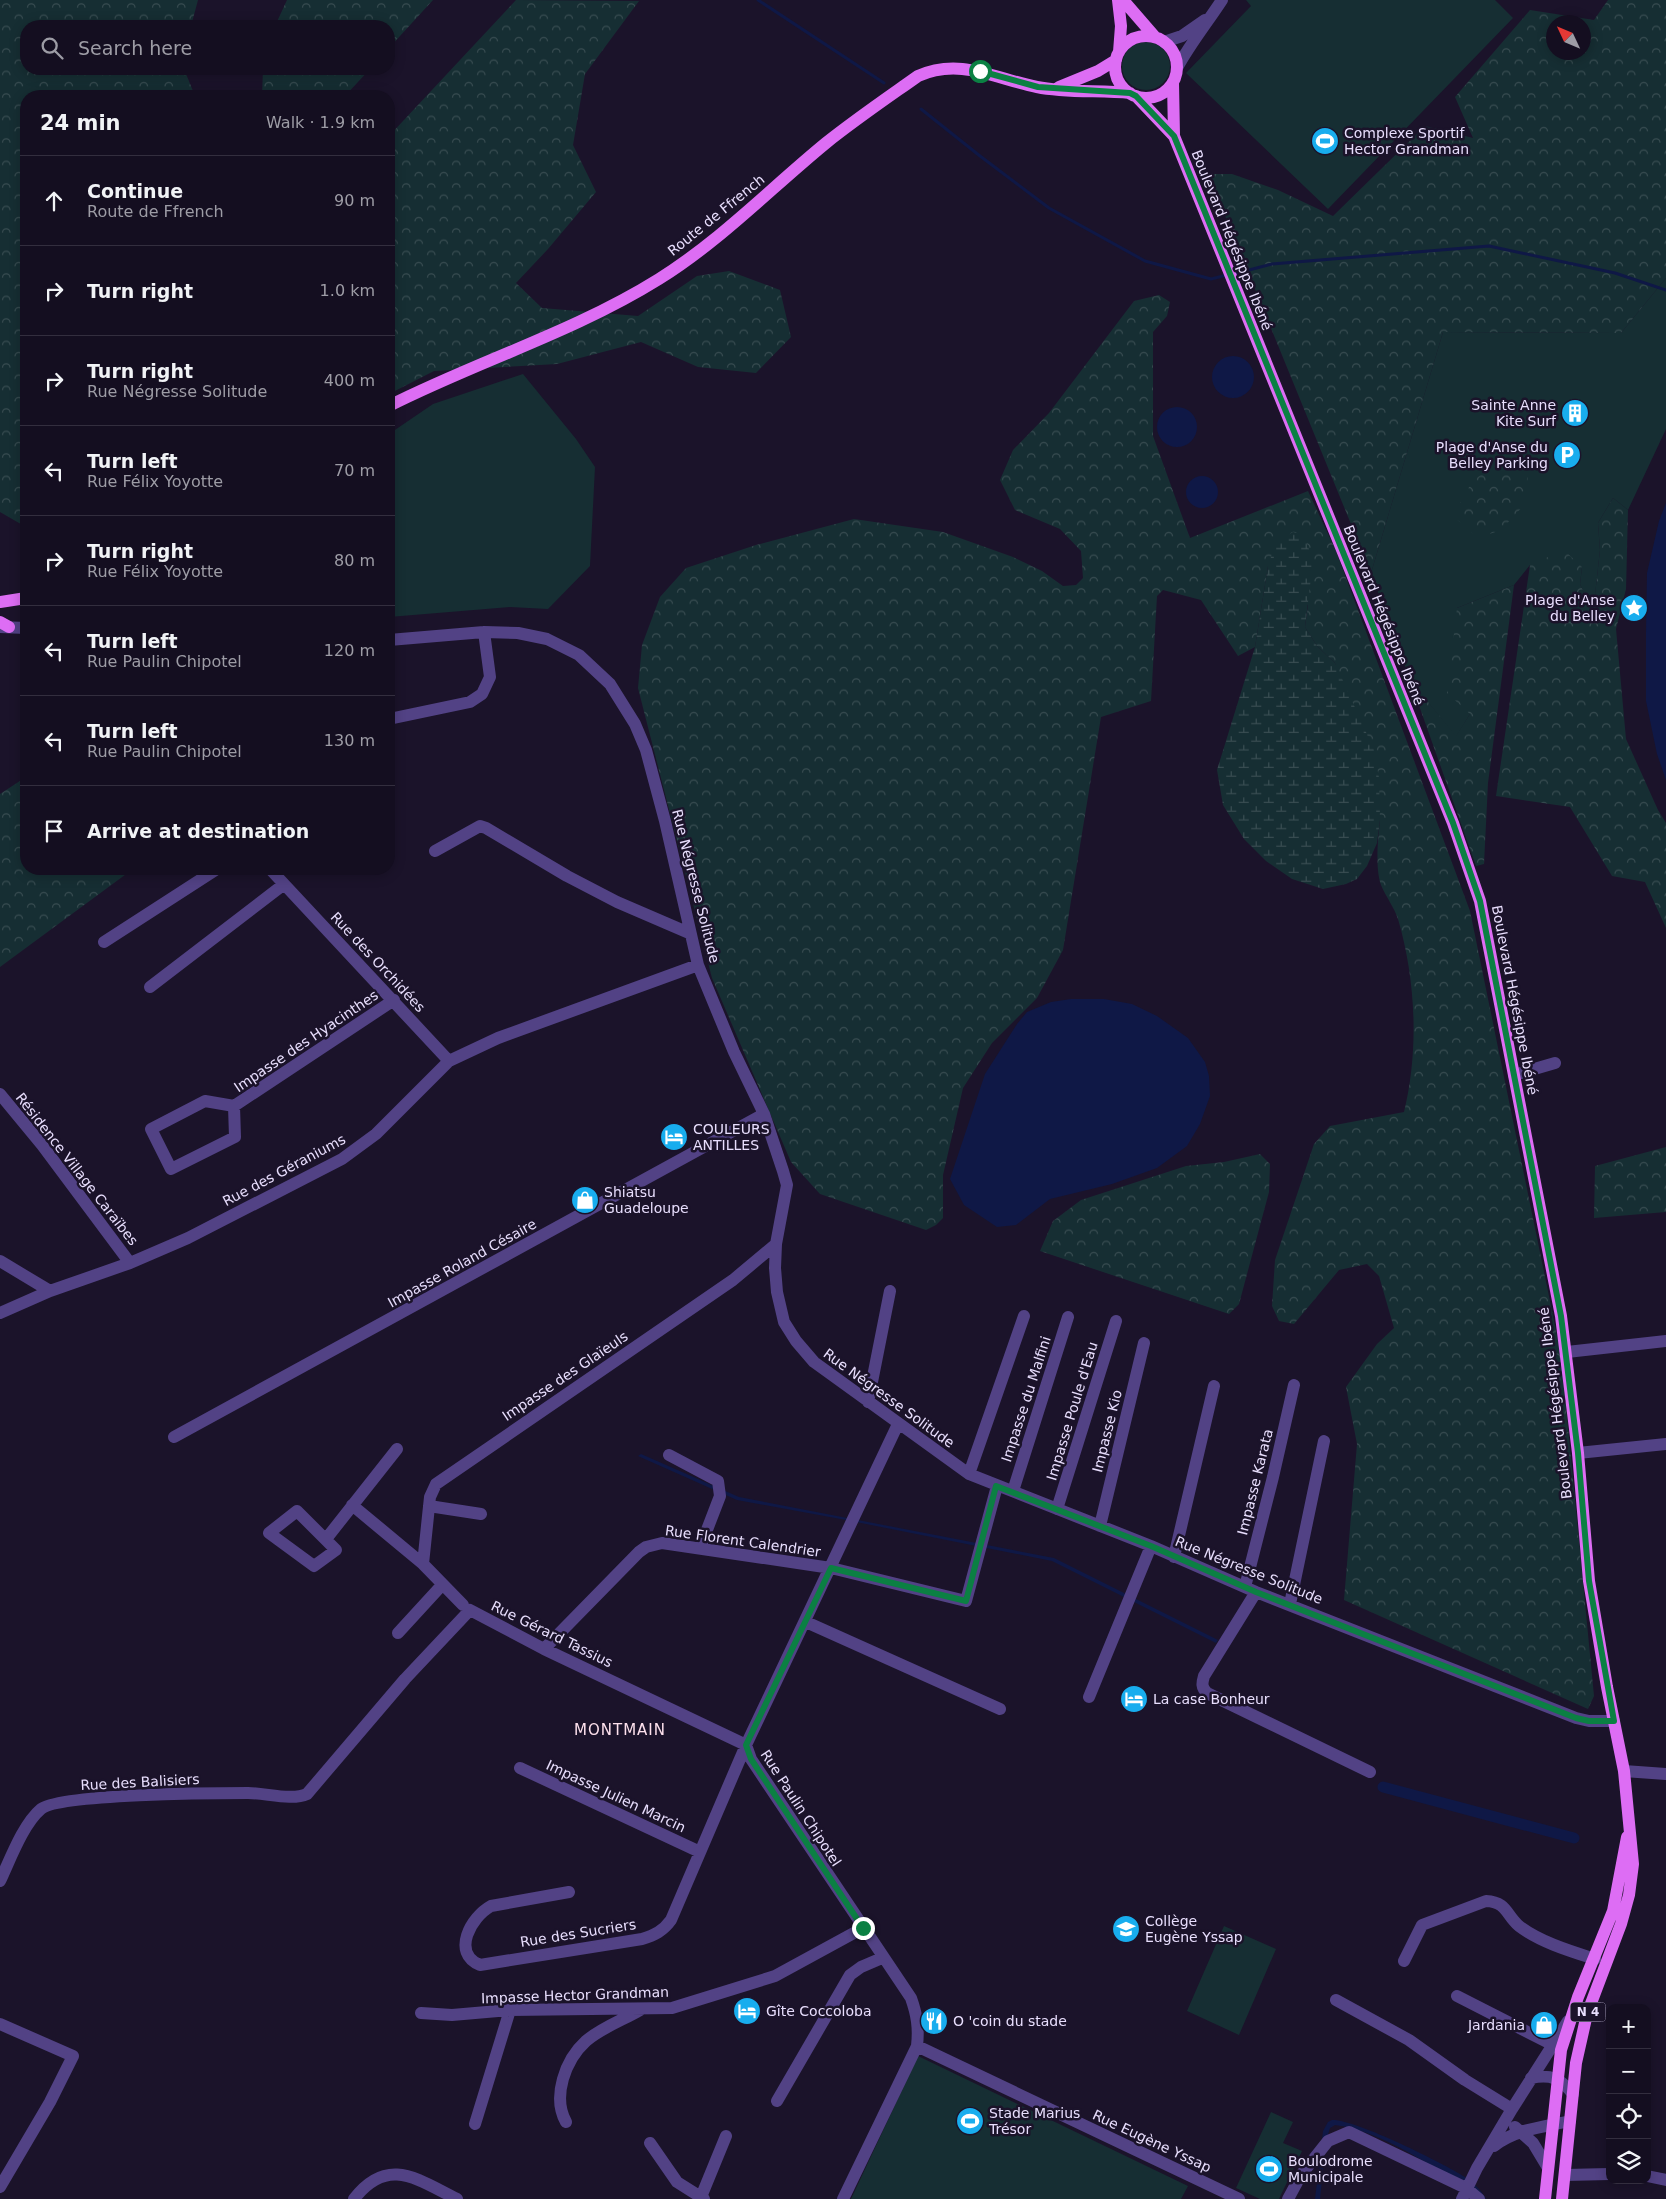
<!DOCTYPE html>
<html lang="en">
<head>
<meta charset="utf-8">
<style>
  body { margin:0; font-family:"DejaVu Sans",sans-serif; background:#1d1729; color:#f1f3f6 }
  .controls { position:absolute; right:15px; bottom:15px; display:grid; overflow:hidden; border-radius:10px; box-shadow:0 2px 12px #0003 }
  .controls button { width:45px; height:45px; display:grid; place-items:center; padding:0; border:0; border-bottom:1px solid #332e3e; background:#140e20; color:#f1f3f6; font:25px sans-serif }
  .compass { position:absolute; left:1546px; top:15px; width:45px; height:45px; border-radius:50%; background:#140e20; box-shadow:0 2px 12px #0003; rotate:314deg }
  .stop { position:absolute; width:15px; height:15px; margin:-11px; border:4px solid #0b8043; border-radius:50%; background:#fff }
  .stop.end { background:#0b8043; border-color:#fff; box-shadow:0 1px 5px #0008 }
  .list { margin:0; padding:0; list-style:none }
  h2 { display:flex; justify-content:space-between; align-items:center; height:65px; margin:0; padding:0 20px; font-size:21px }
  h2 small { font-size:16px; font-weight:400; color:#9d9ca5 }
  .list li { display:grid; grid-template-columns:32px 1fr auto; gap:15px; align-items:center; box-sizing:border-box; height:90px; padding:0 20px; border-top:1px solid #332e3e }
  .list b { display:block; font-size:19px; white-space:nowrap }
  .list p { margin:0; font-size:16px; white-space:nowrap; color:#9d9ca5 }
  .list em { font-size:16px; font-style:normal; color:#9d9ca5 }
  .icon { flex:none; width:28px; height:28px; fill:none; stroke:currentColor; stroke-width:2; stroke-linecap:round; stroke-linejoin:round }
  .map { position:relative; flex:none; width:1666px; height:2199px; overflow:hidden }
  .search { position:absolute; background:#140e20; box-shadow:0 2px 12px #0003; left:20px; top:20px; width:375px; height:55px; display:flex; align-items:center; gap:12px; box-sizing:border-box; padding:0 18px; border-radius:20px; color:#9d9ca5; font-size:19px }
  .panel { position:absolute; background:#140e20; box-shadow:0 2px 12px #0003; left:20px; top:90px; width:375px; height:785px; border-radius:20px }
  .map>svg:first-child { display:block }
</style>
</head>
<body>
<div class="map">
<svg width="1666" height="2199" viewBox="0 0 1666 2199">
  <defs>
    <pattern id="forest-crowns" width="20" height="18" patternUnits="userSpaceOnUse" patternTransform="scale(1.25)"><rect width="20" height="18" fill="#162e33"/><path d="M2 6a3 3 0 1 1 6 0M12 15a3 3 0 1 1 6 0" fill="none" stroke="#384c51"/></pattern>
    <pattern id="wetland-marsh" width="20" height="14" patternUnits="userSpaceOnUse" patternTransform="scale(1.25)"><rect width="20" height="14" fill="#162e33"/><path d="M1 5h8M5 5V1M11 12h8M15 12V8" fill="none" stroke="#384c51"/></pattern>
  </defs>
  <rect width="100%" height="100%" fill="#1b132a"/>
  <!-- green -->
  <path fill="#162e33" d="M1246,0H1495L1513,18L1328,209L1186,73L1251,6Z
    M1122 66a24 24 0 1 1 48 0a24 24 0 1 1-48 0Z
    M1666,278V429L1628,510L1613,498L1598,523L1600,550L1593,614L1580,584L1582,567L1530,565L1514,585L1457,608L1470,714L1456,737L1410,680L1371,573L1443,332L1621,333Z
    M523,374L576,439L595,467L590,566L548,609L510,607L389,617V434L433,404Z
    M1224,1926L1276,1949L1239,2035L1187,2011Z
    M918,2056L1188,2186L1181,2199H851Z
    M1271,2112L1293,2122L1283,2143L1302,2151L1279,2199H1260L1236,2188Z"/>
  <!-- forest -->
  <path fill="url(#forest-crowns)" fill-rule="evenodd" d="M0,0H198L191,26H26V69H184L195,96H26V527L0,512Z
    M287,0H433L389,48V26H275Z
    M516,0L639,1L585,74L573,145L596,192L548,249L516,283L542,308L638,316L697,276L729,271L780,290L791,337L756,373L698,367L641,342L557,364L434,371L389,394V136Z
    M1608,0H1666V278L1621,333L1443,332L1371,573L1208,174H1232L1278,190L1333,216L1425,126L1473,138L1455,97L1530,10L1594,20ZM1554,22H1584V52H1554Z
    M263,69H370L345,96H262Z
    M1159,295L1170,302L1167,316L1153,332V436L1190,538L1308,491L1336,551L1470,911L1561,1355L1594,1696L1588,1709L1344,1600L1357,1444L1346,1387L1377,1344L1394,1328L1379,1276L1367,1264L1339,1270L1294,1324L1279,1321L1272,1306L1275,1260L1314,1144L1330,1126L1404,1112C1419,1051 1416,980 1398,919C1394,907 1386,897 1381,885C1375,868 1378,839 1380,820L1335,663L1317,646L1305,627L1308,605L1268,566L1255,647L1238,656L1201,600L1163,590L1157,596L1151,701L1101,717L1063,950L1037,998L992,1043L963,1088L943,1175V1218L936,1225L926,1230L820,1194L791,1162L712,978L638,688L642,645L660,597L686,568L756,545L854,519L943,532L1013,557L1042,571L1063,586L1076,585L1083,578L1081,551L1060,529L1015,510L1000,480L1013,450L1049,413L1134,301Z
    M1515,465L1528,470L1526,503L1501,530L1478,538L1453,516L1473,480L1495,466Z
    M1613,498L1628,510L1626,589L1616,629L1626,739L1658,810L1666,823V928L1645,882L1612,876L1570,807L1496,796L1530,565L1564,550L1582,567L1580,584L1593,613L1600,550L1598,523Z
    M1514,585L1488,783L1484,864L1476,866L1410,680L1456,736L1470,714L1447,693L1457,608Z
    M26,777V869H133L0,967V794Z
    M1666,1147V1212L1594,1218L1595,1166Z
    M1260,1154L1270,1164L1269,1192L1239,1304L1229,1314L1040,1251L1053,1221L1081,1200L1186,1166L1224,1162Z"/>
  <!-- wetland -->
  <path fill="url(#wetland-marsh)" d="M1293,532L1304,535L1313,561L1305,627L1317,646L1335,663L1374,750L1379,778L1380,820L1377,843L1367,866L1357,879L1346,884L1323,889L1292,879L1266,861L1244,839L1223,805L1217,770L1255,647L1268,566L1276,542Z"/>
  <!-- water -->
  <path fill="#0f1846" d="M1212 377a21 21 0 1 1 42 0a21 21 0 1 1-42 0Z
    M1157 427a20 20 0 1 1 40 0a20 20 0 1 1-40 0Z
    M1186 492a16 16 0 1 1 32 0a16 16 0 1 1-32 0Z
    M1666,503V780L1657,754L1646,701V632L1647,573L1659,521Z
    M1071,999H1104L1132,1004L1157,1016L1188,1038L1205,1062L1209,1076L1210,1096L1200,1124L1187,1146L1157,1168L1112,1184L1050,1199L1016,1225L997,1227L964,1205L950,1179L985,1074L1017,1024L1027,1012L1051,1002Z
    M641,1454L739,1497L1054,1558L1218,1640L1216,1643L1052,1561L846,1520L737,1500L638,1456Z
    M1332,2120C1355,2119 1443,2163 1465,2177C1474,2183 1481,2190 1486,2199H1481C1440,2171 1384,2131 1335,2125L1330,2128L1326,2141L1320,2199H1315L1323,2131L1328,2122Z"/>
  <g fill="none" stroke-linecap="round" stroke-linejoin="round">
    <!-- stream -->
    <path stroke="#0f1846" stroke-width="3" d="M758,0L884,83
      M921,109L980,156L1049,208L1145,261L1211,279L1227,275
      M1234,274L1272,264L1489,246L1615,273L1666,290"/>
    <!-- canal -->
    <path stroke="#0f1846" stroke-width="11" d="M1383,1787L1574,1838"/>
    <!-- minor -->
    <path stroke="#524285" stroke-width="12" d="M1164,42L1182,36L1205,20
      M1177,68C1190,44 1207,23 1222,0
      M0,627L26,628
      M389,640L484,632L518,633L547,639L579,655L610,684L635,724L646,750L665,821L698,965L734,1052L764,1114L783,1171L787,1185L776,1244L775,1268L777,1292L784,1322L796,1341L814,1362L969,1474L1151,1546L1256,1592L1576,1718L1589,1721H1614
      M389,719L470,702L482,694L490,677L484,632
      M435,851L480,826L486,828L567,876L617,902L689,933
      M270,869L449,1061
      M104,942L217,869
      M150,987L283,885
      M1514,1075L1555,1063
      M0,1094L42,1145L130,1263
      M234,1106L235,1137L171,1169L151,1129L205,1101L234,1106L394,1000
      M0,1261L50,1291
      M0,1313L50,1291L130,1263L188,1238L342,1159L376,1134L449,1061L498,1038L698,965
      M1567,1352L1666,1341
      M868,1402L890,1291
      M174,1437L764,1114
      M1578,1453L1666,1444
      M669,1455L718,1481L720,1496L700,1548
      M969,1474L1024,1316
      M1013,1491L1068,1317
      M352,1505L423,1564L463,1605
      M429,1506L481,1514
      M1057,1509L1116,1321
      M297,1511L336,1550L314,1566L269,1533Z
      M1100,1526L1144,1343
      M326,1539L397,1449
      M1174,1557L1214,1386
      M423,1564L430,1497L436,1484L733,1280L776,1244
      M1245,1587L1273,1477L1294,1385
      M1256,1592L1204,1676C1202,1683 1201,1687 1207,1693L1370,1772
      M1290,1604L1324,1441
      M806,1622L1000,1709
      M398,1633L442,1585
      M544,1649L639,1552L646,1547L662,1543L831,1568L966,1601L997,1486
      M1089,1697L1151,1546
      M746,1745L751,1759L911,1998C917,2015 919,2028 917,2046L843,2199
      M520,1768L700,1852
      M1624,1771L1666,1774
      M0,1881C10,1860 23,1824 41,1809C59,1794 216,1793 248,1793C266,1793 292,1801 307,1794L405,1679L470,1610L544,1649L746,1745
      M569,1892L491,1906C471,1917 451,1953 480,1965L642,1939C655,1935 663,1931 671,1920L746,1745L898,1424
      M1404,1961L1422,1925L1486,1901C1507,1902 1506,1915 1519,1926C1540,1942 1570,1951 1595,1959
      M1457,1996L1553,2045
      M1336,2000L1409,2040L1465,2080L1512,2109
      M421,2013L452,2015L510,2010L672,2008L775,1976L863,1928
      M0,2024L73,2056L50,2102L0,2187
      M917,2046L1239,2199
      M1531,2078C1551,2074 1560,2078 1573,2094
      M777,2101L850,1975L861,1967L882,1958
      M566,2122C552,2097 565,2060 586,2041C601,2028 623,2020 640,2010
      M475,2124L510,2010
      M1515,2127L1533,2143L1548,2168
      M650,2143L677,2182L704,2199
      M1494,2146C1516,2129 1543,2127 1570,2121
      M1565,2175L1610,2174
      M1647,2176L1666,2180
      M701,2197L726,2136
      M354,2199C388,2155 418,2180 457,2199
      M1288,2199L1301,2175L1328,2141L1349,2132L1466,2188L1479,2199
      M1462,2199L1477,2168L1512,2109L1568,2021"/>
    <!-- major -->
    <path stroke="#dd6df4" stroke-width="12" d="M1118,0L1121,26L1119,52
      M1123,0L1155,37
      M1115 67a31 31 0 1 1 62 0a31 31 0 1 1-62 0Z
      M1173,82L1174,136L1453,823L1480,901L1561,1316L1578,1453L1589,1581L1607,1687L1624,1771L1633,1864L1629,1895L1621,1924L1587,2014L1576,2063L1562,2199
      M1059,87L1098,71L1116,60
      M1136,96L1174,136
      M389,406C478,361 574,332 659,279C720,241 771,188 826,143C856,119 887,98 918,76C960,57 996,79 1037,87C1066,93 1100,90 1130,93
      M0,602L26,598
      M0,622L9,627
      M1545,2199L1561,2050L1578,1997L1613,1911L1627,1837"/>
  </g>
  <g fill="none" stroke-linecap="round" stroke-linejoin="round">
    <!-- route -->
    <path stroke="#0b8043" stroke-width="6" d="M863,1928L751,1759L746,1745L831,1568L966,1601L996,1486L1151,1546L1256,1592L1576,1718L1589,1721H1614L1589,1581L1578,1453L1561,1316L1480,901L1453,823L1174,136L1136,96L1130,93L1038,87L980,71"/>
  </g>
  <!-- icons -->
  <defs>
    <g id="stadium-disc" transform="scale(1.4375)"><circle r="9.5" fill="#18adee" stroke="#1b132a"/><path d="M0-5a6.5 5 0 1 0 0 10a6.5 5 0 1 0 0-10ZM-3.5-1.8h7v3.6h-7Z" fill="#fff"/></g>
    <g id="building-disc" transform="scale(1.4375)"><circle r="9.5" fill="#18adee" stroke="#1b132a"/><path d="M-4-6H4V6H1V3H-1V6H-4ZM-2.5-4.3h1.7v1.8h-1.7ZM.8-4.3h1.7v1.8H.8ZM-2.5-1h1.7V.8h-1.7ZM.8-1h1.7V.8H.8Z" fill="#fff"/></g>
    <g id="parking-disc" transform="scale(1.4375)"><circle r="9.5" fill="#18adee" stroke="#1b132a"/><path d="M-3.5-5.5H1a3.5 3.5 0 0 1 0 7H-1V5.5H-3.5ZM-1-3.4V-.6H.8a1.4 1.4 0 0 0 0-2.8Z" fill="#fff"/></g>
    <g id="sight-disc" transform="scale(1.4375)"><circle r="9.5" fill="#18adee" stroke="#1b132a"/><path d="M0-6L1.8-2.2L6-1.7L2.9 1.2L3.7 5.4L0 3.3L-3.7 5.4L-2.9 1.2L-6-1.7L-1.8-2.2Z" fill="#fff"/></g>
    <g id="hotel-disc" transform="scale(1.4375)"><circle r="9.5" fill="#18adee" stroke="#1b132a"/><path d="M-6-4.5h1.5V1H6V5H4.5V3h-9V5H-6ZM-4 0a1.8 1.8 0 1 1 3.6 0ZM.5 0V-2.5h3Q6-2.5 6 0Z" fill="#fff"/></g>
    <g id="shop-disc" transform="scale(1.4375)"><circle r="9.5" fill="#18adee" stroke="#1b132a"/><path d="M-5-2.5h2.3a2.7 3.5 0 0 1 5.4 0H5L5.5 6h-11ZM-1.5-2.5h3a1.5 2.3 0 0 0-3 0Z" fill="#fff"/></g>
    <g id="school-disc" transform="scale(1.4375)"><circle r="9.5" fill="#18adee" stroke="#1b132a"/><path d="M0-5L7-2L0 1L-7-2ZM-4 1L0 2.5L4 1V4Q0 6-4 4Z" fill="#fff"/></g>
    <g id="restaurant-disc" transform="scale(1.4375)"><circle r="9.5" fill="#18adee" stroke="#1b132a"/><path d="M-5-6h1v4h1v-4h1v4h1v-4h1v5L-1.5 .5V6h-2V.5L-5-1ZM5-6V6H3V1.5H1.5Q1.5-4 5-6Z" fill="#fff"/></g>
  </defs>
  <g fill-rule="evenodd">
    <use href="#stadium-disc" x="1325" y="141"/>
    <use href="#building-disc" x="1575" y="413"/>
    <use href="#parking-disc" x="1567" y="455"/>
    <use href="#sight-disc" x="1634" y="608"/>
    <use href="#hotel-disc" x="674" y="1137"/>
    <use href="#shop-disc" x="585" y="1200"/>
    <use href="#hotel-disc" x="1134" y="1699"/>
    <use href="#school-disc" x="1126" y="1929"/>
    <use href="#hotel-disc" x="747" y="2011"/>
    <use href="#restaurant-disc" x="934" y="2021"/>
    <use href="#shop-disc" x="1544" y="2025"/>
    <use href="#stadium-disc" x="970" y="2121"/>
    <use href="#stadium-disc" x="1269" y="2169"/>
  </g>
  <g text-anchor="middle" stroke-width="5" stroke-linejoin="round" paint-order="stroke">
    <!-- shield labels -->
    <rect fill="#1b132a" stroke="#aaa1be" stroke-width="1" x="1570.5" y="2002.5" width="35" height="19" rx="4"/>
    <g font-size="12" font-weight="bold" fill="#e8defd">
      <text x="1588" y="2016">N 4</text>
    </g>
    <!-- poi labels -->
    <g font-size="14" fill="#e8defd" stroke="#1b132a" text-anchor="start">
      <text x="1344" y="138">Complexe Sportif<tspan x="1344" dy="16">Hector Grandman</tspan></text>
      <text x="1556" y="410" text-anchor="end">Sainte Anne<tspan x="1556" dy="16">Kite Surf</tspan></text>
      <text x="1548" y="452" text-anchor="end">Plage d'Anse du<tspan x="1548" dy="16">Belley Parking</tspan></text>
      <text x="1615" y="605" text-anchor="end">Plage d'Anse<tspan x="1615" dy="16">du Belley</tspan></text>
      <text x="693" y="1134">COULEURS<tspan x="693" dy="16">ANTILLES</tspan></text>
      <text x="604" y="1197">Shiatsu<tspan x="604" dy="16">Guadeloupe</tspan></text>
      <text x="1153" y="1704">La case Bonheur</text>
      <text x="1145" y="1926">Collège<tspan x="1145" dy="16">Eugène Yssap</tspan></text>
      <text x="766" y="2016">Gîte Coccoloba</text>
      <text x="953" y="2026">O 'coin du stade</text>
      <text x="1525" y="2030" text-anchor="end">Jardania</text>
      <text x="989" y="2118">Stade Marius<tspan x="989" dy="16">Trésor</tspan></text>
      <text x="1288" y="2166">Boulodrome<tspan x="1288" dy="16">Municipale</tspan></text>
    </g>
    <!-- street labels -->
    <g font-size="14" fill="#e8defd" stroke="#1b132a">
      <text transform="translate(716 215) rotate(-39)" y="5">Route de Ffrench</text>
      <text transform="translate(1232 240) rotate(68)" y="5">Boulevard Hégésippe Ibéné</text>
      <text transform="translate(1384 615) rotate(68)" y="5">Boulevard Hégésippe Ibéné</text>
      <text transform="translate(696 886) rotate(76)" y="5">Rue Négresse Solitude</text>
      <text transform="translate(378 962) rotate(47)" y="5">Rue des Orchidées</text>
      <text transform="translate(1515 1000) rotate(79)" y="5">Boulevard Hégésippe Ibéné</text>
      <text transform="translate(306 1041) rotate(-34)" y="5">Impasse des Hyacinthes</text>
      <text transform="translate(77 1169) rotate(52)" y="5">Résidence Village Caraïbes</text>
      <text transform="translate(284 1170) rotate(-28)" y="5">Rue des Géraniums</text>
      <text transform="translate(462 1263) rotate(-29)" y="5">Impasse Roland Césaire</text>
      <text transform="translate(565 1376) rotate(-34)" y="5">Impasse des Glaïeuls</text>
      <text transform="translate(889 1398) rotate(36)" y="5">Rue Négresse Solitude</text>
      <text transform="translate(1026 1399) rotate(-72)" y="5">Impasse du Malfini</text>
      <text transform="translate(1555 1403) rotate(-97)" y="5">Boulevard Hégésippe Ibéné</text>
      <text transform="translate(1072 1411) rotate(-73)" y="5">Impasse Poule d'Eau</text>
      <text transform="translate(1107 1431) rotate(-76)" y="5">Impasse Kio</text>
      <text transform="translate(1255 1482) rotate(-76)" y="5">Impasse Karata</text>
      <text transform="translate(743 1541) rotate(8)" y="5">Rue Florent Calendrier</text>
      <text transform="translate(1249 1570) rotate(22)" y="5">Rue Négresse Solitude</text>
      <text transform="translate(552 1634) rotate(26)" y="5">Rue Gérard Tassius</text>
      <text transform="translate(140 1782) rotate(-3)" y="5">Rue des Balisiers</text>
      <text transform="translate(616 1796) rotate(25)" y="5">Impasse Julien Marcin</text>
      <text transform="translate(801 1808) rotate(57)" y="5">Rue Paulin Chipotel</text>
      <text transform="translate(578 1933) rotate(-9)" y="5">Rue des Sucriers</text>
      <text transform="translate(575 1995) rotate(-2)" y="5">Impasse Hector Grandman</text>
      <text transform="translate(1152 2141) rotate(25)" y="5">Rue Eugène Yssap</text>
    </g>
    <!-- neighbourhood labels -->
    <g font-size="15" letter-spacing="1" fill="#fde0ec" stroke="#1b132a">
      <text x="620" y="1735">MONTMAIN</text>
    </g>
  </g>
</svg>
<div class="controls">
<button>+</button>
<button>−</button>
<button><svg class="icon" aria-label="locate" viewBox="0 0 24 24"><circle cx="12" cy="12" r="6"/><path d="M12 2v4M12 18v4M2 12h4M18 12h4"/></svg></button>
<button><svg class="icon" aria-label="layers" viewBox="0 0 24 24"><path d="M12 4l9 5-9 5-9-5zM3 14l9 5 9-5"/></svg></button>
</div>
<svg class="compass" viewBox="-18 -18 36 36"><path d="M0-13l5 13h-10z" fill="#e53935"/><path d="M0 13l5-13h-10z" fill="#9d9ca5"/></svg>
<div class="stop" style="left:980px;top:71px"></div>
<div class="stop end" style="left:863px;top:1928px"></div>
<div class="search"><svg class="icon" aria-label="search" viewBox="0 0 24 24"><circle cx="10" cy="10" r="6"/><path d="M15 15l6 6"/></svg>Search here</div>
<section class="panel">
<h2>24 min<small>Walk · 1.9 km</small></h2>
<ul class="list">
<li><svg class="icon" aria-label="ahead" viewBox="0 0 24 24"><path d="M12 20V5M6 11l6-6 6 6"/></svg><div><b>Continue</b><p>Route de Ffrench</p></div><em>90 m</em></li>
<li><svg class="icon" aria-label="right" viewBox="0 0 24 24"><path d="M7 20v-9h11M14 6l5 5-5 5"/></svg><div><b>Turn right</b></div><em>1.0 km</em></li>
<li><svg class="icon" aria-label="right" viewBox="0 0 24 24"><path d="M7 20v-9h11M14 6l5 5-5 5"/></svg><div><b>Turn right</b><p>Rue Négresse Solitude</p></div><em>400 m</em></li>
<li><svg class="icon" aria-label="left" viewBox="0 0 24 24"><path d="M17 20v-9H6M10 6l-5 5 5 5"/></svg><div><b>Turn left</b><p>Rue Félix Yoyotte</p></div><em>70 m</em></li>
<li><svg class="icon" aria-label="right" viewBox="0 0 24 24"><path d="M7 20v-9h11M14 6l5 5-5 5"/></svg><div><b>Turn right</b><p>Rue Félix Yoyotte</p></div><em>80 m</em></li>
<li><svg class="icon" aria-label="left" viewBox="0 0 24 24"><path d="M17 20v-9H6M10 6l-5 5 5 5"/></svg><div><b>Turn left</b><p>Rue Paulin Chipotel</p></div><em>120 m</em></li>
<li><svg class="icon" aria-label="left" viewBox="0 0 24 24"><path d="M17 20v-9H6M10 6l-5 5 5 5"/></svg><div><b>Turn left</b><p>Rue Paulin Chipotel</p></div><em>130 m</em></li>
<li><svg class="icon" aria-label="arrive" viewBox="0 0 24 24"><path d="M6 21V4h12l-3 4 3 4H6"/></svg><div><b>Arrive at destination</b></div></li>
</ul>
</section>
</div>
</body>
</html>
